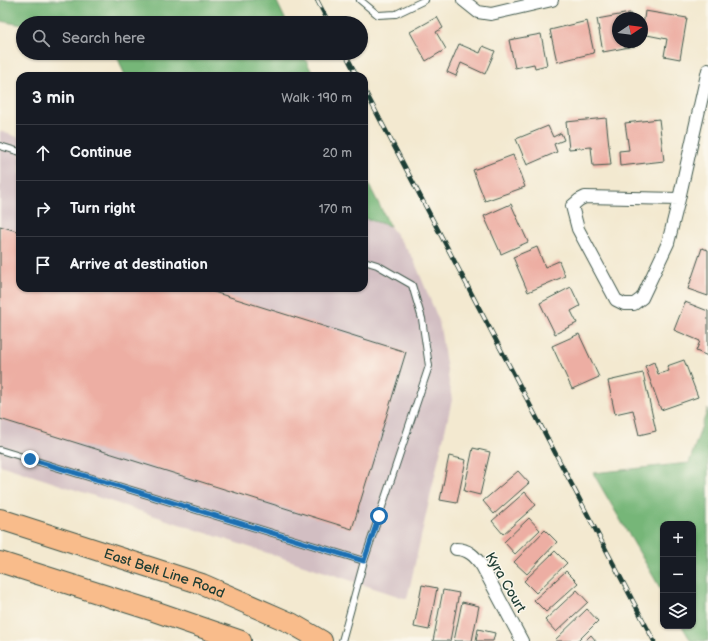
<!DOCTYPE html>
<html lang="en">
<head>
<meta charset="utf-8">
<style>
  body { margin:0; font-family:"Balsamiq Sans",sans-serif; background:#20242c; color:#f1f3f6 }
  .controls { position:absolute; right:12px; bottom:12px; display:grid; overflow:hidden; border-radius:8px; box-shadow:0 1px 3px #0004 }
  .controls button { width:36px; height:36px; display:grid; place-items:center; padding:0; border:0; border-bottom:1px solid #363941; background:#171b24; color:#f1f3f6; font:20px sans-serif }
  .compass { position:absolute; left:612px; top:12px; width:36px; height:36px; border-radius:50%; background:#171b24; box-shadow:0 1px 3px #0004; rotate:77deg }
  .stop { position:absolute; width:12px; height:12px; margin:-9px; border:3px solid #1f6fb2; border-radius:50%; background:#fff }
  .stop.end { background:#1f6fb2; border-color:#fff; box-shadow:0 1px 4px #0008 }
  .list { margin:0; padding:0; list-style:none }
  h2 { display:flex; justify-content:space-between; align-items:center; height:52px; margin:0; padding:0 16px; font-size:17px }
  h2 small { font-size:13px; font-weight:400; color:#9ea1a6 }
  .list li { display:grid; grid-template-columns:26px 1fr auto; gap:12px; align-items:center; box-sizing:border-box; height:56px; padding:0 16px; border-top:1px solid #363941 }
  .list b { display:block; font-size:15px; white-space:nowrap }
  .list em { font-size:13px; font-style:normal; color:#9ea1a6 }
  .icon { flex:none; width:22px; height:22px; fill:none; stroke:currentColor; stroke-width:2; stroke-linecap:round; stroke-linejoin:round }
  .map { position:relative; flex:none; width:708px; height:641px; overflow:hidden }
  .search { position:absolute; background:#171b24; box-shadow:0 1px 3px #0004; left:16px; top:16px; width:352px; height:44px; display:flex; align-items:center; gap:10px; box-sizing:border-box; padding:0 14px; border-radius:22px; color:#9ea1a6; font-size:15px }
  .panel { position:absolute; background:#171b24; box-shadow:0 1px 3px #0004; left:16px; top:72px; width:352px; height:220px; border-radius:12px }
  .map>svg:first-child { display:block }
</style>
</head>
<body>
<div class="map">
<svg width="708" height="641" viewBox="0 0 708 641">
  <rect width="100%" height="100%" fill="#fbf7ec"/>
  <filter id="ink" filterUnits="userSpaceOnUse"><feTurbulence type="fractalNoise" baseFrequency=".025" numOctaves="2"/><feDisplacementMap in="SourceGraphic" scale="8" xChannelSelector="R" yChannelSelector="G"/><feConvolveMatrix kernelMatrix="1 2 1 2 8 2 1 2 1" color-interpolation-filters="sRGB"/></filter>
  <filter id="wash" filterUnits="userSpaceOnUse"><feTurbulence type="fractalNoise" baseFrequency=".012" numOctaves="4" result="noise"/><feDisplacementMap in="SourceGraphic" scale="16" xChannelSelector="R" yChannelSelector="G"/><feGaussianBlur stdDeviation="0.9" result="paint"/><feColorMatrix in="noise" values="0 0 0 0 0 0 0 0 0 0 0 0 0 0 0 0 0 1.4 0 .05"/><feComposite in="paint" operator="in"/></filter>
  <g filter="url(#wash)">
    <rect width="100%" height="100%" fill="#f3e9d0"/>
    <!-- industrial -->
    <path fill="#d2bec2" d="M0,131L20,138V288H364V218L390,226L413,258L439,321L452,400L407,599L0,465Z"/>
    <!-- forest -->
    <path fill="#76b678" stroke="#4a7a56" d="M0,0H276L287,23H23V25L0,21Z
      M116,53H302L314,76H125Z
      M364,175L390,226L364,218Z
      M708,408V641H691L682,626H693V524H663V593L593,473L689,463Z"/>
    <g id="blocks">
      <!-- building -->
      <path fill="#edaea3" d="M645,11L687,18L680,59L664,56L667,39L642,34Z
        M630,13V18H618V42H635V46L603,52L597,19Z
        M437,17L443,28L436,32L446,49L426,61L410,32Z
        M587,21L594,53L557,62L550,30Z
        M541,34L547,65L535,68L534,64L515,68L509,40Z
        M459,44L480,53L483,46L495,51L485,74L461,63L456,76L447,72Z
        M606,118L611,165L593,166L591,147L569,149L566,122Z
        M659,119L664,161L620,166L619,151L629,150L625,123Z
        M548,126L553,137L561,133L564,140L554,144L557,152L527,165L516,139Z
        M513,155L525,187L485,201L473,170Z
        M511,204L528,242L501,254L484,216Z
        M0,226L20,232V288H201L406,352L352,529L0,419Z
        M537,247L545,267L559,261L565,276L528,292L513,257Z
        M702,248L708,250V296L688,289Z
        M571,287L580,306L571,311L577,323L555,334L540,303Z
        M685,302L708,311V356L696,351L700,341L674,330Z
        M579,334L599,377L572,389L552,346Z
        M684,360L698,397L661,410L645,366L654,362L658,374L669,371L667,366Z
        M643,373L656,431L639,435L633,410L615,414L608,381Z
        M473,448L490,452L480,495L464,491Z
        M449,456L466,460L457,503L440,500Z
        M518,471L529,483L494,514L483,501Z
        M525,492L536,505L503,534L492,521Z
        M529,518L540,530L515,554L504,542Z
        M545,530L557,542L527,574L514,562Z
        M555,551L567,563L536,593L524,581Z
        M566,571L578,583L546,612L534,600Z
        M422,585L437,588L429,630L414,627Z
        M443,590L459,593L450,641H433Z
        M577,590L588,602L556,632L545,620Z
        M462,602L479,606L472,641H454Z
        M587,609L598,621L578,641H556L555,640Z
        M478,629L495,633L493,641H476Z
        M591,635L596,641H585Z"/>
    </g>
  </g>
  <g filter="url(#ink)">
    <use href="#blocks" fill-opacity="0" stroke="#3f574b" stroke-width="1"/>
    <g fill="none" stroke-linecap="round" stroke-linejoin="round">
      <!-- lane casing -->
      <g stroke="#3f574b" stroke-width="8">
        <path id="lane" d="M360,0L378,15L396,14L425,0
          M0,146L20,152
          M0,450L364,561L342,641
          M364,561L429,366L422,319L412,285L377,265L364,261"/>
      </g>
      <!-- street casing -->
      <g stroke="#3f574b" stroke-width="14">
        <path id="street" d="M463,0L478,12L491,14L552,0
          M585,197L679,199L668,243L642,298L634,304H624L616,300L578,229L572,206L579,200Z
          M679,199L708,70
          M456,549C468,549 475,556 482,566L522,641"/>
      </g>
      <!-- primary casing -->
      <g stroke="#3f574b" stroke-width="22">
        <g id="primary">
          <path id="s1" d="M0,519L202,584L291,623L322,641"/>
          <path d="M0,562L154,611L241,641"/>
        </g>
      </g>
      <!-- lane -->
      <use href="#lane" stroke="#fff" stroke-width="6"/>
      <!-- street -->
      <use href="#street" stroke="#fff" stroke-width="12"/>
      <!-- primary -->
      <use href="#primary" stroke="#f9bc8b" stroke-width="20"/>
      <!-- rail casing -->
      <g stroke="#1f3d34" stroke-width="4.5">
        <path id="rail" d="M317,0L329,23
          M345,53L357,76
          M364,89L654,641"/>
      </g>
      <!-- rail -->
      <use href="#rail" stroke="#fbf7ec" stroke-width="3" stroke-dasharray="9" stroke-linecap="butt"/>
    </g>
  </g>
  <g fill="none" stroke-linecap="round" stroke-linejoin="round" filter="url(#ink)">
    <!-- route -->
    <path stroke="#1f6fb2" stroke-width="5" d="M30,459L364,561L379,516"/>
  </g>
  <g text-anchor="middle" stroke-width="3" stroke-linejoin="round" paint-order="stroke">
    <!-- street labels -->
    <g font-size="14" fill="#1f3d34" stroke="#fbf7ec">
      <text dy="5" stroke="none"><textPath href="#s1" startOffset="173">East Belt Line Road</textPath></text>
      <text transform="translate(506 582) rotate(60)" y="5">Kyra Court</text>
    </g>
  </g>
</svg>
<div class="controls">
<button>+</button>
<button>−</button>
<button><svg class="icon" aria-label="layers" viewBox="0 0 24 24"><path d="M12 4l9 5-9 5-9-5zM3 14l9 5 9-5"/></svg></button>
</div>
<svg class="compass" viewBox="-18 -18 36 36"><path d="M0-13l5 13h-10z" fill="#e53935"/><path d="M0 13l5-13h-10z" fill="#9ea1a6"/></svg>
<div class="stop" style="left:379px;top:516px"></div>
<div class="stop end" style="left:30px;top:459px"></div>
<div class="search"><svg class="icon" aria-label="search" viewBox="0 0 24 24"><circle cx="10" cy="10" r="6"/><path d="M15 15l6 6"/></svg>Search here</div>
<section class="panel">
<h2>3 min<small>Walk · 190 m</small></h2>
<ul class="list">
<li><svg class="icon" aria-label="ahead" viewBox="0 0 24 24"><path d="M12 20V5M6 11l6-6 6 6"/></svg><div><b>Continue</b></div><em>20 m</em></li>
<li><svg class="icon" aria-label="right" viewBox="0 0 24 24"><path d="M7 20v-9h11M14 6l5 5-5 5"/></svg><div><b>Turn right</b></div><em>170 m</em></li>
<li><svg class="icon" aria-label="arrive" viewBox="0 0 24 24"><path d="M6 21V4h12l-3 4 3 4H6"/></svg><div><b>Arrive at destination</b></div></li>
</ul>
</section>
</div>
</body>
</html>
